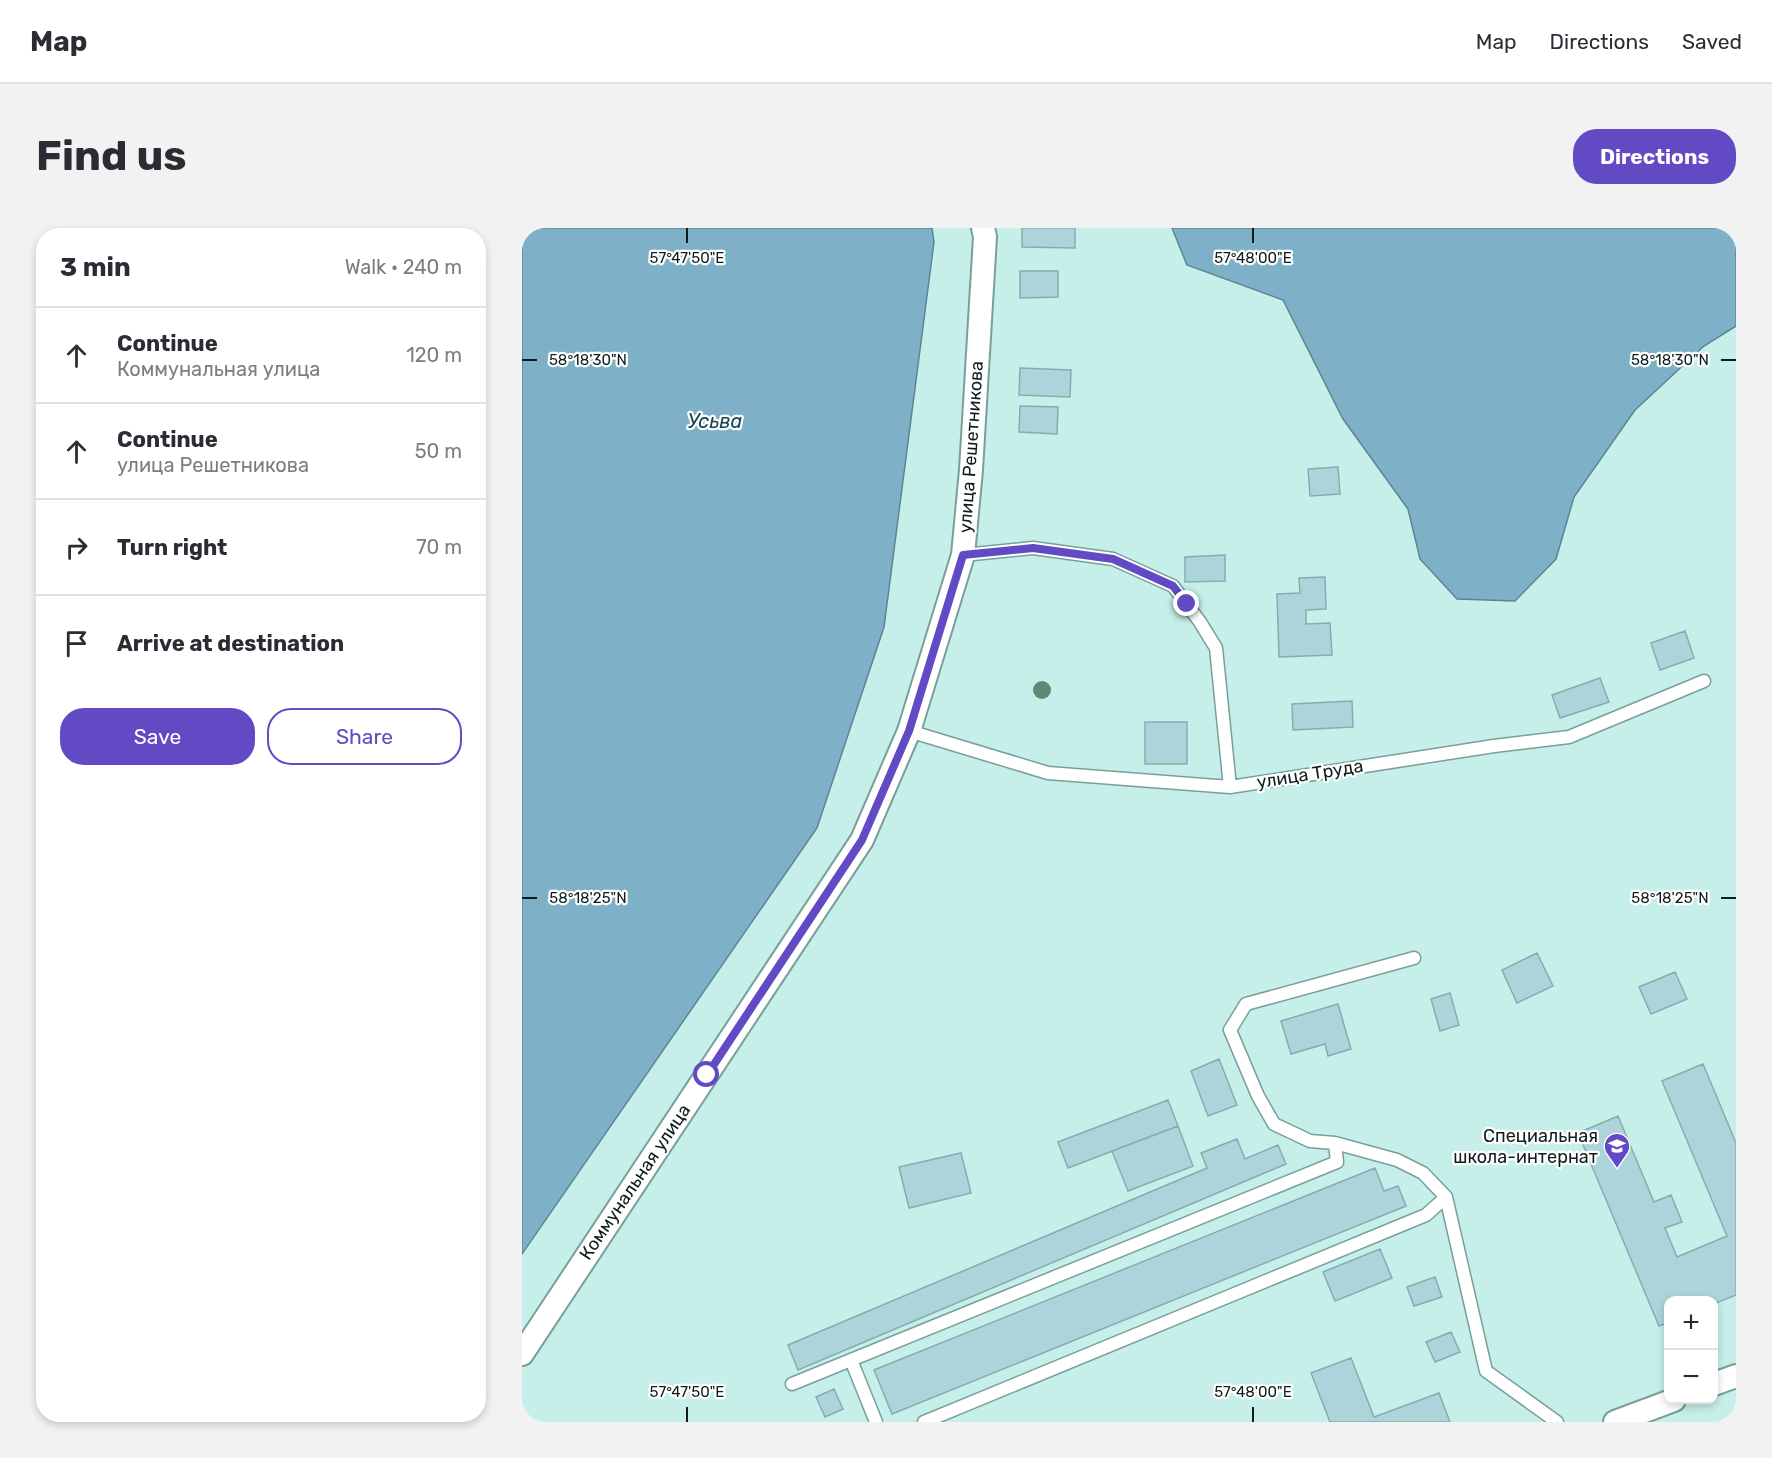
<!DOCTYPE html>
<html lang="en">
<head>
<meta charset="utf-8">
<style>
  body { margin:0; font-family:Rubik,sans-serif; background:#f2f2f3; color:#2b2b33 }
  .controls { position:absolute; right:18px; bottom:18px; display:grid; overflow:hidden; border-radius:12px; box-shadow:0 3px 9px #0003 }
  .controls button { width:54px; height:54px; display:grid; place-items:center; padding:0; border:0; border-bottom:2px solid #e1e1e2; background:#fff; color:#2b2b33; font:30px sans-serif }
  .stop { position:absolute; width:18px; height:18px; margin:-14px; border:4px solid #614ac3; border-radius:50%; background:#fff }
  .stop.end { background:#614ac3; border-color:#fff; box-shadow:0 2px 6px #0008 }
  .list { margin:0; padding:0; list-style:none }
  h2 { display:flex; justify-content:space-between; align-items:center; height:78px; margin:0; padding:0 24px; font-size:26px }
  h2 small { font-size:20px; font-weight:400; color:#7c7c81 }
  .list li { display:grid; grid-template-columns:39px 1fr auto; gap:18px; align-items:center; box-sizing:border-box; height:96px; padding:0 24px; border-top:2px solid #e1e1e2 }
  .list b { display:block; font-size:22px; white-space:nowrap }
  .list p { margin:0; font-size:20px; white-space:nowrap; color:#7c7c81 }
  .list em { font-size:20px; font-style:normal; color:#7c7c81 }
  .actions { display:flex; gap:12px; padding:18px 24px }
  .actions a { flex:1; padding:14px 0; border:2px solid #614ac3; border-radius:24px; text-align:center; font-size:21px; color:#614ac3 }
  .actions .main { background:#614ac3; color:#fff }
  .icon { flex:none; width:33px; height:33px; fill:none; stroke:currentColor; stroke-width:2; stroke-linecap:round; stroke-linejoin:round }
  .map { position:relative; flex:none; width:1214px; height:1194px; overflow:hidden; border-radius:24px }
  header { display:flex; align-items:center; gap:36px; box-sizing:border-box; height:84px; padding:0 30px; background:#fff; border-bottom:2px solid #e1e1e2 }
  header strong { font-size:28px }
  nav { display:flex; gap:33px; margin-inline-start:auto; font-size:21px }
  .intro { display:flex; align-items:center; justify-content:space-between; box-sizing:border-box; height:144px; padding:0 36px }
  h1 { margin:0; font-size:42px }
  .button { padding:15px 27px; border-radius:24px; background:#614ac3; color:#fff; font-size:21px; font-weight:700 }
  main { display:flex; gap:36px; padding:0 36px }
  aside { flex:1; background:#fff; border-radius:24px; box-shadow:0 3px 9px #0003 }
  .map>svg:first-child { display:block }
</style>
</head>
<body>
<header>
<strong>Map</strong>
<nav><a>Map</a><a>Directions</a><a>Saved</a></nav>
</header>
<div class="intro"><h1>Find us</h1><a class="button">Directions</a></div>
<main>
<aside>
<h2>3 min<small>Walk · 240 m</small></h2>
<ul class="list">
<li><svg class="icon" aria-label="ahead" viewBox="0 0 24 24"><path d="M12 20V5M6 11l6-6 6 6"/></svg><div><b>Continue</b><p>Коммунальная улица</p></div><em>120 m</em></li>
<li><svg class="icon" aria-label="ahead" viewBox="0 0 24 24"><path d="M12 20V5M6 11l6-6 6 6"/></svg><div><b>Continue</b><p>улица Решетникова</p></div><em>50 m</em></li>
<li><svg class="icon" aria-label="right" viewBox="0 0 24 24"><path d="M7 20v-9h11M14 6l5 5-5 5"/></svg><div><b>Turn right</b></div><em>70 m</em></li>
<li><svg class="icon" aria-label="arrive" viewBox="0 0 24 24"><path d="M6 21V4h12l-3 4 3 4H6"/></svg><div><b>Arrive at destination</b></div></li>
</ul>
<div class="actions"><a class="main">Save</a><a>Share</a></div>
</aside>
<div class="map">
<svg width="1214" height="1194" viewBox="0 0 1214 1194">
  <rect width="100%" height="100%" fill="#c6efea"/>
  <!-- water -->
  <path fill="#7eb1c7" stroke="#5c8594" stroke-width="1.5" d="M0,0H410L412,14L362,399L295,600L0,1026Z
    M650,0H1214V98L1182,118L1113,182L1052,269L1034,331L993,373L935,371L898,331L886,281L821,191L761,72L665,37Z"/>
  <!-- building -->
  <path fill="#add4da" stroke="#86acb1" stroke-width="1.5" d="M500,0H553V20L500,19Z
    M498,43H536V69L498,70Z
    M498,140L549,142L548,169L497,167Z
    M498,178L536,179L535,206L497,204Z
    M816,239L818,266L788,268L786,241Z
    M703,327V353L663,354V329Z
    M803,349L804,381L784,382V396L808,395L810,427L757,429L755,366L778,365L777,350Z
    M1163,403L1172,430L1138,442L1129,415Z
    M1078,450L1087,474L1038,490L1030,467Z
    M830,473L831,499L771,502L770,476Z
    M623,494H665V536H623Z
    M1015,725L1031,758L995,775L980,742Z
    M1153,744L1165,771L1129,786L1117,759Z
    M928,765L937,797L918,803L909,771Z
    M816,776L829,821L806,828L803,816L769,826L759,793Z
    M697,831L715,877L686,888L669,843Z
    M1181,836L1214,915V1067L1192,1076V1072H1146V1095L1137,1098L1056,905L1096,888L1132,974L1149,967L1160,994L1143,1000L1155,1029L1205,1008L1140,853Z
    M646,872L656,898L546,940L536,914Z
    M656,898L671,938L606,963L590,923Z
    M715,911L723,931L756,917L764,936L276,1142L266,1117L685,940L679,925Z
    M439,925L449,965L387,980L377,939Z
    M853,940L862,963L876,958L884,978L370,1186L352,1142Z
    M858,1021L870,1050L813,1073L801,1044Z
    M913,1049L920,1069L892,1078L885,1059Z
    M929,1104L938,1124L913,1134L904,1114Z
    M829,1130L852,1189L917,1165L928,1194H808L789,1145Z
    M312,1161L321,1181L303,1189L294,1169Z"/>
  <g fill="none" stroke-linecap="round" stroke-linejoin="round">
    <!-- service casing -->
    <g stroke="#799f9b" stroke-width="15">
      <path id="service" d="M441,327L511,320L591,331L651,358L678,394L694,420L708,559
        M387,503L526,545L708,559L972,518L1047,509L1182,453
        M813,915L875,932L901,945L924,969L964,1143L1035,1194
        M329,1132L354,1194
        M270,1156L815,934L813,915L788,913L752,896L736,868L708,802L724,776L892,730
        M402,1194L904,987L924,969"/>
    </g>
    <!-- minor casing -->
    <g stroke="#799f9b" stroke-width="26">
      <path id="minor" d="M0,1126L340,612L387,503L441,327L449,242L463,9L461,0
        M1192,1156L1214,1148
        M1093,1194L1152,1172"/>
    </g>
    <!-- service -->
    <use href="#service" stroke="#fff" stroke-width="12"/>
    <!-- minor -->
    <use href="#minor" stroke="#fff" stroke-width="22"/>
  </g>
  <!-- trees -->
  <circle fill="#5f8975" cx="520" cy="462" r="9"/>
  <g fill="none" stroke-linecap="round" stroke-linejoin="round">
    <!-- route -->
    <path stroke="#614ac3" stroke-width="8" d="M185,847L340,612L387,503L441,327L511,320L591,331L651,358L665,376"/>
  </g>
  <!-- ticks -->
  <path fill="none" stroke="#0e1d1c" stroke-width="2" d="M165,0V15M731,0V15M0,132H15M1199,132H1214M0,670H15M1199,670H1214M165,1179V1194M731,1179V1194"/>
  <!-- icons -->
  <defs>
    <g id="school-pin" transform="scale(1.35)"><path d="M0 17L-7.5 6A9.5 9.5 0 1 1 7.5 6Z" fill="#614ac3" stroke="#fff"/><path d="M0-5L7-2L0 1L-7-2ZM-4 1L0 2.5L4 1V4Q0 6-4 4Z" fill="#fff"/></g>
  </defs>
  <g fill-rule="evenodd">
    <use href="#school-pin" x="1095" y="918"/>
  </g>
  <g text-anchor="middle" stroke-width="4.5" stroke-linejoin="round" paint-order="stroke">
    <!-- street labels -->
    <g font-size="18" fill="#0e1d1c" stroke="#fff">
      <text transform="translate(449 219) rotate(-86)" y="6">улица Решетникова</text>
      <text transform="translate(788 546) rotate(-9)" y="6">улица Труда</text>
      <text transform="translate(113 954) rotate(-56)" y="6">Коммунальная улица</text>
    </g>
    <!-- poi labels -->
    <g font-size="18" fill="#0e1d1c" stroke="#fff" text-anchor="end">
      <text x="1076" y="914">Специальная<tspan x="1076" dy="21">школа-интернат</tspan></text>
    </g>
    <!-- water labels -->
    <g font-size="20" font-style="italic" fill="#184455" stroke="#fff">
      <text x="193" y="200">Усьва</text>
    </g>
  </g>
  <g font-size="15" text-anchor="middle" fill="#0e1d1c" stroke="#fff" stroke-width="4.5" stroke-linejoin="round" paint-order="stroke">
    <text x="165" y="35">57°47'50"E</text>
    <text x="731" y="35">57°48'00"E</text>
    <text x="66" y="137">58°18'30"N</text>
    <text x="1148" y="137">58°18'30"N</text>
    <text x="66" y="675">58°18'25"N</text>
    <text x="1148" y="675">58°18'25"N</text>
    <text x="165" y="1169">57°47'50"E</text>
    <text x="731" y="1169">57°48'00"E</text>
  </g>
</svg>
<div class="controls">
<button>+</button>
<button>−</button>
</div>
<div class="stop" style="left:185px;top:847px"></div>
<div class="stop end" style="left:665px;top:376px"></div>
</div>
</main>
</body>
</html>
